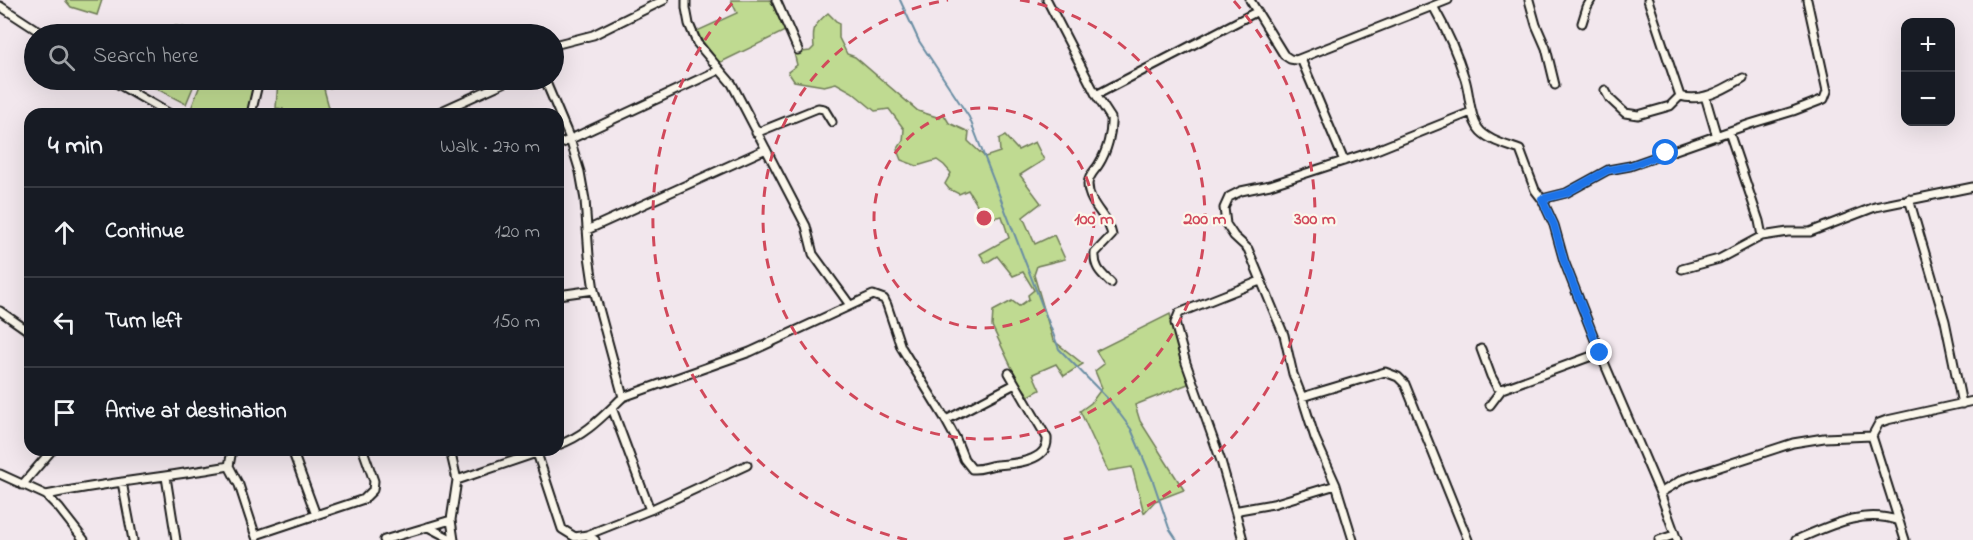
<!DOCTYPE html>
<html lang="en">
<head>
<meta charset="utf-8">
<style>
  body { margin:0; font-family:"Indie Flower",sans-serif; background:#242831; color:#f1f3f6 }
  .controls { position:absolute; right:18px; top:18px; display:grid; overflow:hidden; border-radius:12px; box-shadow:0 6px 24px #0002 }
  .controls button { width:54px; height:54px; display:grid; place-items:center; padding:0; border:0; border-bottom:2px solid #363941; background:#171b24; color:#f1f3f6; font:30px sans-serif }
  .stop { position:absolute; width:18px; height:18px; margin:-14px; border:4px solid #1a73e8; border-radius:50%; background:#fff }
  .stop.end { background:#1a73e8; border-color:#fff; box-shadow:0 2px 6px #0008 }
  .list { margin:0; padding:0; list-style:none }
  h2 { display:flex; justify-content:space-between; align-items:center; height:78px; margin:0; padding:0 24px; font-size:26px }
  h2 small { font-size:20px; font-weight:400; color:#9ea1a6 }
  .list li { display:grid; grid-template-columns:39px 1fr auto; gap:18px; align-items:center; box-sizing:border-box; height:90px; padding:0 24px; border-top:2px solid #363941 }
  .list b { display:block; font-size:22px; white-space:nowrap }
  .list em { font-size:20px; font-style:normal; color:#9ea1a6 }
  .icon { flex:none; width:33px; height:33px; fill:none; stroke:currentColor; stroke-width:2; stroke-linecap:round; stroke-linejoin:round }
  .map { position:relative; flex:none; width:1973px; height:540px; overflow:hidden }
  .search { position:absolute; background:#171b24; box-shadow:0 6px 24px #0002; left:24px; top:24px; width:540px; height:66px; display:flex; align-items:center; gap:15px; box-sizing:border-box; padding:0 21px; border-radius:33px; color:#9ea1a6; font-size:22px }
  .panel { position:absolute; background:#171b24; box-shadow:0 6px 24px #0002; left:24px; top:108px; width:540px; height:348px; border-radius:18px }
  .map>svg:first-child { display:block }
</style>
</head>
<body>
<div class="map">
<svg width="1973" height="540" viewBox="0 0 1973 540">
  <rect width="100%" height="100%" fill="#f2e7ed"/>
  <filter id="ink" filterUnits="userSpaceOnUse"><feTurbulence type="fractalNoise" baseFrequency=".0167" numOctaves="2"/><feDisplacementMap in="SourceGraphic" scale="12" xChannelSelector="R" yChannelSelector="G"/><feConvolveMatrix kernelMatrix="1 2 1 2 8 2 1 2 1" color-interpolation-filters="sRGB"/></filter>
  <g filter="url(#ink)">
    <!-- green -->
    <path fill="#bfda91" stroke="#6e7b56" stroke-width="1.5" d="M65,0H102L97,15L71,7Z
      M731,0H770L785,31L719,63L701,39L697,31L737,13Z
      M828,13L839,24V38L847,54L855,57L918,111L940,118L943,113L949,123L969,132L968,141L985,157L1000,152L999,139L1005,136L1018,150L1035,142L1044,160L1020,175L1041,203L1023,217L1035,244L1054,235L1065,259L1037,266L1034,275L1053,340L1083,364L1064,376L1056,364L1033,374L1040,390L1029,396L1018,381L992,326L993,311L1012,301L1019,306L1029,299L1028,295L1034,290L1023,272L1013,276L997,256L986,263L980,254L1009,238L1002,216L986,219L968,190L959,194L949,189L945,184L951,173L944,165L937,160L917,166L901,160L897,150L903,141L904,129L889,109L875,111L852,92L836,83L824,86L794,81L788,72L797,65L794,53L810,51L814,47C812,28 814,25 828,13Z
      M176,26L198,30L207,34H145Z
      M140,80H196L186,104Z
      M202,80H255L247,114H189Z
      M278,80H355L357,82L324,89L330,111L328,114H284L283,109L276,108Z
      M1170,314L1188,384L1135,405L1140,421L1184,490L1155,501L1144,513L1132,467L1108,471L1080,411L1091,403L1102,388L1095,371L1104,364L1096,351Z"/>
    <g fill="none" stroke-linecap="round" stroke-linejoin="round">
      <!-- stream -->
      <path stroke="#698da3" stroke-width="2" d="M900,0L919,41L969,117L1059,349L1110,401L1131,429L1153,481L1169,528L1177,540"/>
      <!-- street casing -->
      <g stroke="#1c1c1c" stroke-width="11">
        <path id="street" d="M686,0V8L689,24L697,43L732,84L806,226L813,254L850,305
          M776,0L798,50
          M1047,0L1096,95L1111,118C1112,133 1107,151 1099,164C1095,171 1089,174 1088,184C1088,205 1109,217 1112,235L1095,253C1094,268 1101,273 1111,283
          M1250,0L1284,55L1290,59L1296,60L1448,0
          M1529,0L1536,25L1546,48L1555,85
          M1648,0L1680,96C1702,103 1724,89 1743,78
          M0,6L43,34
          M1433,6C1446,29 1457,53 1465,79C1470,95 1469,114 1478,128C1486,140 1507,145 1520,150L1535,190L1542,199L1554,225L1564,261L1600,353L1660,493L1677,540
          M1582,23L1587,7L1591,0
          M554,45L593,35L664,0
          M1301,59L1344,161
          M111,80L170,114
          M545,80L570,139L580,172L585,200L589,256L594,290L623,397C603,416 585,436 558,445
          M1605,90L1610,99L1625,113L1638,115L1670,106L1680,96
          M1096,95L1256,12
          M1705,96L1717,137
          M251,114L259,80
          M435,114L510,80
          M1729,132L1759,221L1762,236
          M756,133L818,108L824,109L832,122
          M558,145L719,70
          M1542,199L1566,193L1608,170L1630,166L1750,124L1793,111L1824,99L1827,91L1807,0
          M1909,199L1945,321L1962,404
          M587,230L766,149
          M1682,269L1719,259L1762,236L1788,232H1810L1875,207L1973,187
          M558,295L594,290
          M0,311L30,332
          M1481,349L1491,376L1497,387L1502,389L1600,353
          M623,397L750,352L873,295L884,299L887,305L901,347L944,417L956,439L964,459L972,469C981,470 987,466 996,465C1012,464 1049,462 1047,438L1009,373
          M1302,397L1385,372L1398,377L1405,384L1468,540
          M1490,405L1502,389
          M612,408L650,510
          M946,420L1015,384
          M232,450L229,466L239,485L256,537
          M292,450L316,515
          M450,450L457,480L451,520L454,540
          M537,453L562,529L575,537L587,535L650,510L747,465
          M0,474L46,495L59,508L84,540
          M166,477L176,540
          M457,480L545,450
          M122,482L133,540
          M22,485L52,450
          M1336,485L1353,540
          M1660,493L1683,479L1793,443L1824,438L1872,436
          M46,495C107,482 168,477 229,466
          M1236,514L1221,461L1186,363L1175,323L1179,313L1260,281
          M428,527L453,540
          M256,535L364,499L373,490L374,481L363,450
          M587,535L595,540
          M384,540L451,520
          M1243,540L1236,514L1239,510L1273,504L1336,485L1315,438L1302,397L1293,374L1284,335L1275,314L1248,249L1234,236L1226,224L1224,208L1229,197L1241,191L1270,185L1374,151L1471,112
          M1659,540L1674,535
          M1796,540C1829,526 1863,508 1899,521
          M1905,540L1872,436L1879,423L1887,420L1973,401"/>
      </g>
      <!-- street -->
      <use href="#street" stroke="#fbf7ec" stroke-width="7"/>
    </g>
  </g>
  <g fill="none" stroke-linecap="round" stroke-linejoin="round" filter="url(#ink)">
    <!-- route -->
    <path stroke="#1a73e8" stroke-width="8" d="M1600,353L1564,261L1554,225L1542,199L1566,193L1608,170L1630,166L1666,153"/>
  </g>
  <!-- distance rings -->
  <g fill="none" stroke="#d1495b" stroke-width="3" stroke-dasharray="10 8">
    <circle cx="984" cy="218" r="110"/>
    <path d="M1020 0A221 221 0 1 1 948 0"/>
    <path d="M907 540A331 331 0 0 1 734 1M1234 1A331 331 0 0 1 1061 540"/>
  </g>
  <circle cx="984" cy="218" r="9" fill="#d1495b" stroke="#fbf7ec" stroke-width="3"/>
  <g font-size="18" text-anchor="middle" font-weight="bold" fill="#d1495b" stroke="#fbf7ec" stroke-width="4.5" stroke-linejoin="round" paint-order="stroke">
    <text x="1094" y="224">100 m</text>
    <text x="1205" y="224">200 m</text>
    <text x="1315" y="224">300 m</text>
  </g>
</svg>
<div class="controls">
<button>+</button>
<button>−</button>
</div>
<div class="stop" style="left:1666px;top:153px"></div>
<div class="stop end" style="left:1600px;top:353px"></div>
<div class="search"><svg class="icon" aria-label="search" viewBox="0 0 24 24"><circle cx="10" cy="10" r="6"/><path d="M15 15l6 6"/></svg>Search here</div>
<section class="panel">
<h2>4 min<small>Walk · 270 m</small></h2>
<ul class="list">
<li><svg class="icon" aria-label="ahead" viewBox="0 0 24 24"><path d="M12 20V5M6 11l6-6 6 6"/></svg><div><b>Continue</b></div><em>120 m</em></li>
<li><svg class="icon" aria-label="left" viewBox="0 0 24 24"><path d="M17 20v-9H6M10 6l-5 5 5 5"/></svg><div><b>Turn left</b></div><em>150 m</em></li>
<li><svg class="icon" aria-label="arrive" viewBox="0 0 24 24"><path d="M6 21V4h12l-3 4 3 4H6"/></svg><div><b>Arrive at destination</b></div></li>
</ul>
</section>
</div>
</body>
</html>
